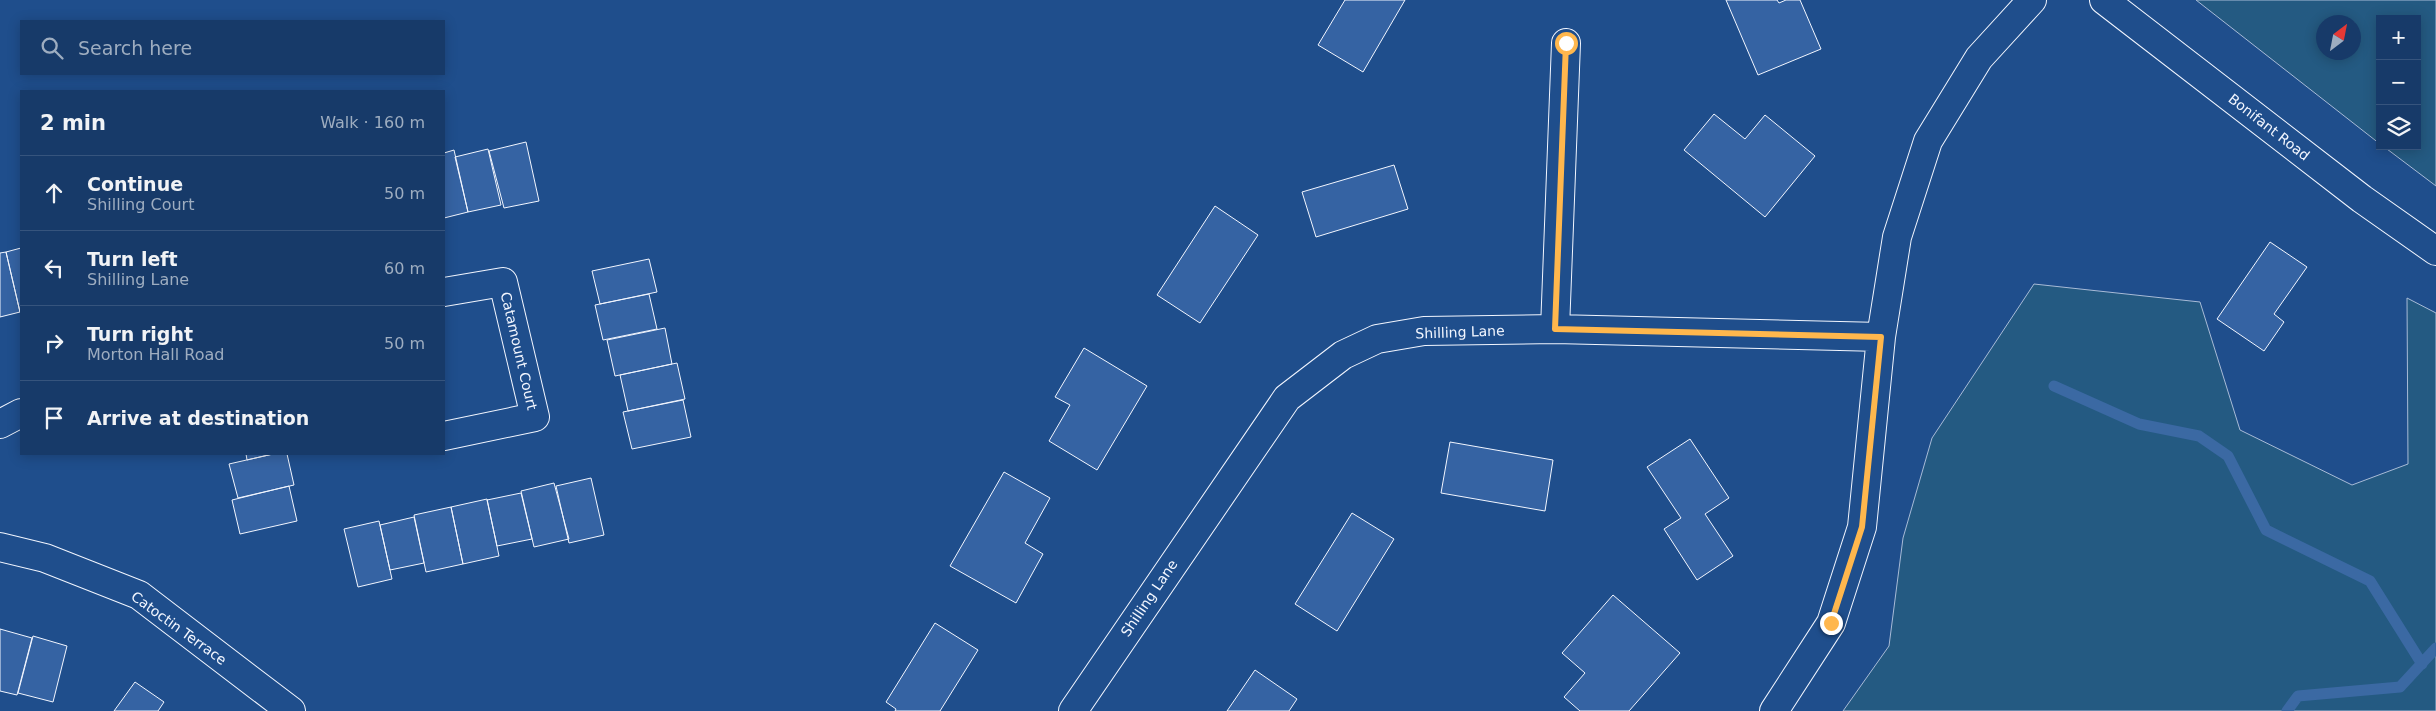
<!DOCTYPE html>
<html lang="en">
<head>
<meta charset="utf-8">
<style>
  body { margin:0; font-family:"DejaVu Sans",sans-serif; background:#244571; color:#f1f3f6 }
  .controls { position:absolute; right:15px; top:15px; display:grid; overflow:hidden; border-radius:0px; box-shadow:0 2px 12px #0003 }
  .controls button { width:45px; height:45px; display:grid; place-items:center; padding:0; border:0; border-bottom:1px solid #36547d; background:#173a69; color:#f1f3f6; font:25px sans-serif }
  .compass { position:absolute; left:2316px; top:15px; width:45px; height:45px; border-radius:50%; background:#173a69; box-shadow:0 2px 12px #0003; rotate:32deg }
  .stop { position:absolute; width:15px; height:15px; margin:-11px; border:4px solid #ffb74d; border-radius:50%; background:#fff }
  .stop.end { background:#ffb74d; border-color:#fff; box-shadow:0 1px 5px #0008 }
  .list { margin:0; padding:0; list-style:none }
  h2 { display:flex; justify-content:space-between; align-items:center; height:65px; margin:0; padding:0 20px; font-size:21px }
  h2 small { font-size:16px; font-weight:400; color:#9eadc0 }
  .list li { display:grid; grid-template-columns:32px 1fr auto; gap:15px; align-items:center; box-sizing:border-box; height:75px; padding:0 20px; border-top:1px solid #36547d }
  .list b { display:block; font-size:19px; white-space:nowrap }
  .list p { margin:0; font-size:16px; white-space:nowrap; color:#9eadc0 }
  .list em { font-size:16px; font-style:normal; color:#9eadc0 }
  .icon { flex:none; width:28px; height:28px; fill:none; stroke:currentColor; stroke-width:2; stroke-linecap:round; stroke-linejoin:round }
  .map { position:relative; flex:none; width:2436px; height:711px; overflow:hidden }
  .search { position:absolute; background:#173a69; box-shadow:0 2px 12px #0003; left:20px; top:20px; width:425px; height:55px; display:flex; align-items:center; gap:12px; box-sizing:border-box; padding:0 18px; border-radius:0px; color:#9eadc0; font-size:19px }
  .panel { position:absolute; background:#173a69; box-shadow:0 2px 12px #0003; left:20px; top:90px; width:425px; height:365px; border-radius:0px }
  .map>svg:first-child { display:block }
</style>
</head>
<body>
<div class="map">
<svg width="2436" height="711" viewBox="0 0 2436 711">
  <rect width="100%" height="100%" fill="#1f4e8c"/>
  <!-- green -->
  <path fill="#245a82" stroke="#a8bbd7" fill-rule="evenodd" d="M2196,0H2436V186L2383,146H2417V19H2380V144ZM2324,22H2354V52H2324Z
    M2034,284L2200,302L2240,430L2352,485L2408,464L2407,298L2436,313V711H1843L1889,646L1903,538L1932,438Z"/>
  <g fill="none" stroke-linecap="round" stroke-linejoin="round">
    <!-- stream -->
    <path stroke="#3b69a3" stroke-width="11" d="M2054,386L2139,424L2199,436L2228,456L2266,530L2370,581L2422,664
      M2287,711L2298,696L2400,687L2436,648"/>
  </g>
  <!-- building -->
  <path fill="#3563a3" stroke="#f2f6ff" d="M1345,0H1405L1363,72L1318,45Z
    M1726,0H1777L1779,3L1786,0H1800L1821,49L1758,75Z
    M1714,114L1745,139L1765,115L1815,156L1765,217L1684,150Z
    M526,142L539,201L504,208L489,151Z
    M488,149L501,205L468,212L455,157Z
    M454,150L468,212L444,218V153Z
    M1394,165L1408,209L1316,237L1302,192Z
    M1215,206L1258,235L1200,323L1157,295Z
    M2270,242L2307,267L2274,314L2284,322L2264,351L2217,319Z
    M21,248V312H20L6,252Z
    M6,252L20,312L0,317V253Z
    M649,259L657,292L600,304L592,271Z
    M649,294L657,329L603,340L595,305Z
    M665,328L672,364L615,376L607,340Z
    M1084,348L1147,386L1097,470L1049,441L1070,405L1055,397Z
    M677,363L685,399L628,411L620,375Z
    M683,400L691,437L632,449L623,412Z
    M1690,439L1729,498L1705,514L1733,556L1697,580L1664,529L1681,518L1647,467Z
    M1450,442L1553,460L1545,511L1441,493Z
    M246,454H273L247,460Z
    M273,454H287L294,485L238,498L229,464Z
    M1004,472L1050,498L1025,543L1043,554L1016,603L950,566Z
    M591,478L604,535L569,543L556,486Z
    M554,483L569,539L534,547L521,491Z
    M289,486L297,521L240,534L232,500Z
    M521,493L532,539L497,546L487,500Z
    M487,499L499,556L463,564L451,507Z
    M451,507L463,564L426,572L414,515Z
    M1352,513L1394,539L1337,631L1295,604Z
    M414,517L424,563L390,570L380,525Z
    M379,521L392,579L358,587L344,529Z
    M1613,595L1680,653L1629,711H1580L1564,697L1585,673L1562,653Z
    M935,623L978,650L940,711H895L896,709L886,702Z
    M0,629L32,638L17,695L0,691Z
    M33,636L67,646L53,702L18,693Z
    M1255,670L1297,699L1289,711H1227Z
    M135,682L164,702L158,711H114Z"/>
  <g fill="none" stroke-linecap="round" stroke-linejoin="round">
    <!-- minor casing -->
    <g stroke="#f2f6ff" stroke-width="30">
      <path id="minor" d="M444,292L503,282L535,417L444,436
        M1555,329L1566,43
        M0,424L21,413
        M0,547L45,558L139,595L291,711
        M1073,711L1287,398L1343,355L1377,339L1424,331L1555,329L1881,337
        M1774,711L1831,623L1862,527L1881,337L1897,237L1928,141L1979,58L2032,0"/>
    </g>
    <!-- secondary casing -->
    <g stroke="#f2f6ff" stroke-width="30">
      <path id="secondary" d="M2104,0L2362,199L2436,251"/>
    </g>
    <!-- minor -->
    <use href="#minor" stroke="#1f4e8c" stroke-width="28"/>
    <!-- secondary -->
    <use href="#secondary" stroke="#1f4e8c" stroke-width="28"/>
  </g>
  <g fill="none" stroke-linecap="round" stroke-linejoin="round">
    <!-- route -->
    <path stroke="#ffb74d" stroke-width="6" d="M1566,43L1555,329L1881,337L1862,527L1831,623"/>
  </g>
  <g text-anchor="middle" stroke-width="4" stroke-linejoin="round" paint-order="stroke">
    <!-- street labels -->
    <g font-size="14" fill="#f2f6ff" stroke="#1f4e8c">
      <text transform="translate(2269 127) rotate(38)" y="5">Bonifant Road</text>
      <text transform="translate(1460 332) rotate(-2)" y="5">Shilling Lane</text>
      <text transform="translate(519 351) rotate(77)" y="5">Catamount Court</text>
      <text transform="translate(1149 598) rotate(-56)" y="5">Shilling Lane</text>
      <text transform="translate(179 628) rotate(36)" y="5">Catoctin Terrace</text>
    </g>
  </g>
</svg>
<div class="controls">
<button>+</button>
<button>−</button>
<button><svg class="icon" aria-label="layers" viewBox="0 0 24 24"><path d="M12 4l9 5-9 5-9-5zM3 14l9 5 9-5"/></svg></button>
</div>
<svg class="compass" viewBox="-18 -18 36 36"><path d="M0-13l5 13h-10z" fill="#e53935"/><path d="M0 13l5-13h-10z" fill="#9eadc0"/></svg>
<div class="stop" style="left:1566px;top:43px"></div>
<div class="stop end" style="left:1831px;top:623px"></div>
<div class="search"><svg class="icon" aria-label="search" viewBox="0 0 24 24"><circle cx="10" cy="10" r="6"/><path d="M15 15l6 6"/></svg>Search here</div>
<section class="panel">
<h2>2 min<small>Walk · 160 m</small></h2>
<ul class="list">
<li><svg class="icon" aria-label="ahead" viewBox="0 0 24 24"><path d="M12 20V5M6 11l6-6 6 6"/></svg><div><b>Continue</b><p>Shilling Court</p></div><em>50 m</em></li>
<li><svg class="icon" aria-label="left" viewBox="0 0 24 24"><path d="M17 20v-9H6M10 6l-5 5 5 5"/></svg><div><b>Turn left</b><p>Shilling Lane</p></div><em>60 m</em></li>
<li><svg class="icon" aria-label="right" viewBox="0 0 24 24"><path d="M7 20v-9h11M14 6l5 5-5 5"/></svg><div><b>Turn right</b><p>Morton Hall Road</p></div><em>50 m</em></li>
<li><svg class="icon" aria-label="arrive" viewBox="0 0 24 24"><path d="M6 21V4h12l-3 4 3 4H6"/></svg><div><b>Arrive at destination</b></div></li>
</ul>
</section>
</div>
</body>
</html>
